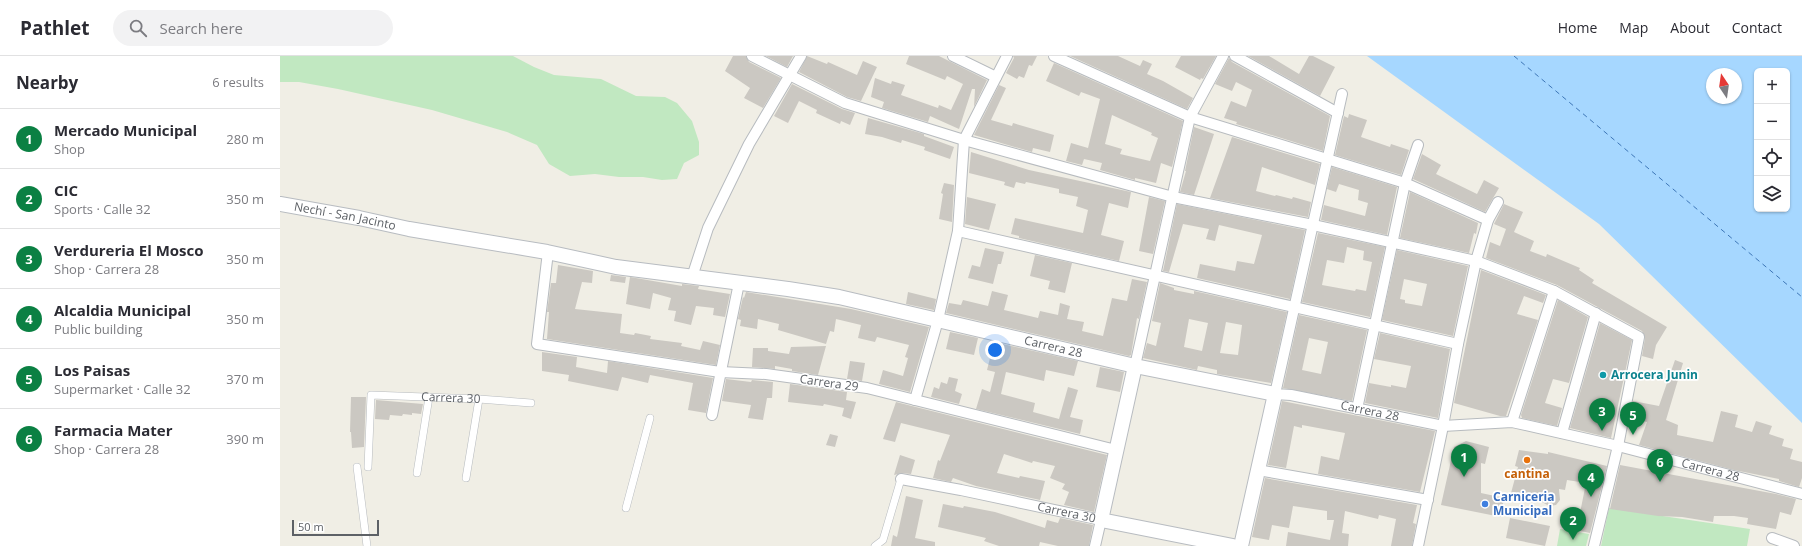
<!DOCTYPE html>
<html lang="en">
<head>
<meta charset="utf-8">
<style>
  body { margin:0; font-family:"Open Sans",sans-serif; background:#f2f2f3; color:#2b2b33 }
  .controls { position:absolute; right:12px; top:12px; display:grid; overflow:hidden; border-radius:6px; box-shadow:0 1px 3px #0004 }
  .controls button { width:36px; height:36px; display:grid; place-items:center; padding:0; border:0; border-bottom:1px solid #e1e1e2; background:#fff; color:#2b2b33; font:20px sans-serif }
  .compass { position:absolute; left:1426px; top:12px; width:36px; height:36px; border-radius:50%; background:#fff; box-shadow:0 1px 3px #0004; rotate:347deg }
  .scale { position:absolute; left:12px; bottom:10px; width:87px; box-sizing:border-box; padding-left:4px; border:2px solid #5d6166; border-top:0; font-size:11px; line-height:14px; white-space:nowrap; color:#5d6166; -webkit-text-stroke:3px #fff; paint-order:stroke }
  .you { position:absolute; left:715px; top:294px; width:14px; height:14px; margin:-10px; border:3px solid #fff; border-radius:50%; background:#1a73e8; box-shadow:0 0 0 6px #1a73e833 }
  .badge { display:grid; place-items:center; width:26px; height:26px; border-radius:50%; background:#0b8043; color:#fff; font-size:13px; font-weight:700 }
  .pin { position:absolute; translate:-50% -33px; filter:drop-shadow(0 1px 2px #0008) }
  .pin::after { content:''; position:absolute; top:21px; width:14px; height:12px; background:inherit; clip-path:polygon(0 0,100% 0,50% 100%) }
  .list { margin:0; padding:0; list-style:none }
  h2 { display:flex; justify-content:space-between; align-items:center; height:52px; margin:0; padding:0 16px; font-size:17px }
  h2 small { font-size:13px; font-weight:400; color:#7c7c81 }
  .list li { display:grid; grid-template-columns:26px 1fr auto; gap:12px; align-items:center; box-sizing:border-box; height:60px; padding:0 16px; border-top:1px solid #e1e1e2 }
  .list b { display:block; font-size:15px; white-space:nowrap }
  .list p { margin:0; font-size:13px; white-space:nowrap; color:#7c7c81 }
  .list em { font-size:13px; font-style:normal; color:#7c7c81 }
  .icon { flex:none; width:22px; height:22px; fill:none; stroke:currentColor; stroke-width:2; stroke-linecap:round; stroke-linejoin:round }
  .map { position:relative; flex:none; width:1522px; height:490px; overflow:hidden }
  header { display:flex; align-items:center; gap:24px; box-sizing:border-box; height:56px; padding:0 20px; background:#fff; border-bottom:1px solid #e1e1e2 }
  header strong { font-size:19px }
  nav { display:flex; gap:22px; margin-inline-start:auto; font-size:14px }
  .search { width:280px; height:36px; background:#f2f2f3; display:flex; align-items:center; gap:10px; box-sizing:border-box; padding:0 14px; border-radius:22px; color:#7c7c81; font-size:15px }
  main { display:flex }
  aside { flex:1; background:#fff }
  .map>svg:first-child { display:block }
</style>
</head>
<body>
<header>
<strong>Pathlet</strong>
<div class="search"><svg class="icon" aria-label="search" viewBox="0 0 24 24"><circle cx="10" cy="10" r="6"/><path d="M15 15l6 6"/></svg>Search here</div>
<nav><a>Home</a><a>Map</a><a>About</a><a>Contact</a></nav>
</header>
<main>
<aside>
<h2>Nearby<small>6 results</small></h2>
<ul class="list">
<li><span class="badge">1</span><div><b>Mercado Municipal</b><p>Shop</p></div><em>280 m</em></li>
<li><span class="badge">2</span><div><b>CIC</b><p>Sports · Calle 32</p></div><em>350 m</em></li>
<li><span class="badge">3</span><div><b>Verdureria El Mosco</b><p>Shop · Carrera 28</p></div><em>350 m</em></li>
<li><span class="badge">4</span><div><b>Alcaldia Municipal</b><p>Public building</p></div><em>350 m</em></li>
<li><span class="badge">5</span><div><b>Los Paisas</b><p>Supermarket · Calle 32</p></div><em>370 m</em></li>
<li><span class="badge">6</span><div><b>Farmacia Mater</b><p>Shop · Carrera 28</p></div><em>390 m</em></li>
</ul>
</aside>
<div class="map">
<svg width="1522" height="490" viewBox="0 0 1522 490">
  <rect width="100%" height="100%" fill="#f0eee5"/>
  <!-- green -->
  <path fill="#c1e8c1" d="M0,0H233L254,11L274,19L321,23L356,40L385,41L397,47L412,65L419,86V99L404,107L397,123L382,124L363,121H339L315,118L290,120L269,108L257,89L227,76L152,54L58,33L19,26H0Z
    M1329,452L1470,473L1467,490H1321Z
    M1280,473L1309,478L1306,490H1277Z"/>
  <!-- water -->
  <path fill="#a6d7ff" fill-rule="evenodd" d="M1087,0H1522V367L1319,168ZM1477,15H1507V153H1477ZM1432,18H1456V42H1432Z"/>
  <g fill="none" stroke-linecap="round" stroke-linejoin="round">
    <!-- ferry -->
    <path stroke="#3d76b7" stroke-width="1" stroke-dasharray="5 4" stroke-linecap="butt" d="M1234,0L1522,241"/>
  </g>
  <!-- building -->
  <path fill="#cbc8c2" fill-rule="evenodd" d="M453,0H466L469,6L501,22L483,52L464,42L470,32L445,15Z
    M486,0H513L507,11Z
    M527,0L547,8L548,6L577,19L583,5L597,11L581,45L567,41L519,16Z
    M629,0H659L707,24L694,51L695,33H692L679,73L650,60L648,66L602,52L604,46L591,41L595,22L611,28L612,25L625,29L621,39L658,52L659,49L671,54L683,28L667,20L665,24L626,8Z
    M733,0H757L752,10L749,9L744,22L739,20L737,23L726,17L734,2Z
    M790,0H838L860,10L863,4L872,8L867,18L883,25L913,42L907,53Z
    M901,0H936L923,23L921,22L920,24L895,11Z
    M968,0H989L1019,18L1029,0H1033L1055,11L1040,40Z
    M949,2L952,6L1050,60L1043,95L956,68L957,66L944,62L951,45L966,51L972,34L956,26L952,35L935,28Z
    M774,7L903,65L892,111L881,107L876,127L855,122V124L820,114L822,107L804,103L802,109L786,105L791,87L808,92L820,43L801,36L799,40L766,25ZM832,59L872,77L871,79L878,82L870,105L840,98L842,93L825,88Z
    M512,28L562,53L575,57L570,69L561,65L560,68L536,57L537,54L519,45L508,67L494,60Z
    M719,29L726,32L711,64L732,70L733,67L774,79L770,96L753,92L752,96L694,79Z
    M1069,58L1087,64L1081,81L1110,91L1111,88L1129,94L1121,119L1055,99L1064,60L1068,62Z
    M588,62L644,78V80L674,91L670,103L644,94L645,91L622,84L621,87L602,81L585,78Z
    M914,71L934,78L914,139L900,136L906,115H905Z
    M952,81L1040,108L1035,129L982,111L976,135L995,140L996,139L1012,143L1013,141L1031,146L1028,161L930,142Z
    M691,96L749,114L851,136L848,152L829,147L821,179L844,185L839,205L739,182V180L731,178L735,162L803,177L808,154L796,150L798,141L779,137V133L746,126L745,128L736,126L734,132L724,129L725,126L689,117Z
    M1142,98L1161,109L1156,118L1197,138L1204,124L1219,132L1205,156L1133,123Z
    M1052,111L1117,131L1107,179L1041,164L1044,149L1085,160L1088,147L1078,144L1079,134L1059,128L1056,136L1047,133Z
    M664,127L674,129L672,166L659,163L663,138L661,137Z
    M1130,136L1198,167L1196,178L1194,177L1189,197L1120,182Z
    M687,141L716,148L709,174L685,168Z
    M869,141L885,145L873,198L859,195Z
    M897,148L1025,174L1010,243L917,222L920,208L955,215L957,205L974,208L982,179L939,169L935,185L926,183L929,173L903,168L889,216L883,215Z
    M1224,148L1243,156L1234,176L1254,185L1250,195L1266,201L1267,198L1300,212L1299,214L1314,224L1312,227L1387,271L1376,289L1373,303L1362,300L1365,282L1362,275L1277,229L1206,202L1210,186L1220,190L1226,173L1214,168Z
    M1038,177L1105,191L1090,261L1022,246ZM1067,191L1084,195L1083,204L1092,206L1086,235L1076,233L1075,235L1042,229L1047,204L1064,207Z
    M705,192L724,196L721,208H718L713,228L688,222L692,209L700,211Z
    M1117,194L1188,210L1173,280L1102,264ZM1124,223L1147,228L1142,250L1125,247V244L1120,243Z
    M755,199L792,207L785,237L768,233L770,225L750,220Z
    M278,209L313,215L312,227L302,226L295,253L342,258L340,277L354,279L355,277L371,280L370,283L402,287L401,290L420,294L423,285L440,289L436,309L267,283L269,256H267L271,227H276Z
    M1201,214L1266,239L1263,247L1244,240L1237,258L1258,264L1226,360H1220L1174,347Z
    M331,219L346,221L345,227L330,225Z
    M350,221L402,230V228L419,230L418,233L450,238L445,261L433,259L434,252L416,250L411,269L394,265L396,255L388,254L391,242L373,237L370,253L346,248Z
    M852,223L867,226L859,263L857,262L851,299L849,300L666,257L669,247L681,249L683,244L708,250L712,235L728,239L724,254L758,262L760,255L778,259L780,247L790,250L787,263L804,266L802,275L823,280L832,242L847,245Z
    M880,227L894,232V234L914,238V235L1007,256L991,327L937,318V314L918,310L917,314L863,302L867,287L876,290L881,267L872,265ZM909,263L928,267L922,295L904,291ZM946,266L962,269L958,299L940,297Z
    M466,236L571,253L649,271L630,336L599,328L603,314L623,320L628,302L625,301L629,289L597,281L595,286L578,282L581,269L556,263L554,276L550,275L546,288L498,274L499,268L478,263L477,273L460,270L461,264L458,263L463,241L464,242Z
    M628,236L656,243L654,254L626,248Z
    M1278,244L1308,261L1289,327L1273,323L1265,347L1282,352L1277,370L1242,362L1241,359Z
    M1019,259L1087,274L1072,345L1003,332ZM1029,282L1048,286L1041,318L1022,314Z
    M1320,267L1352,284L1331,382L1290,372Z
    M670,276L698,282L694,299L666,293Z
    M1100,277L1170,293L1158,362L1085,347L1089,327L1111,331V329L1126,332L1131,310L1094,303Z
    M714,286L798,305L794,320L766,314L764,325L726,316L721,338L755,347L753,356L779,363L788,331L798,334L790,361L803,364L800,378L696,353L702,333L710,336L715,316L707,314Z
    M546,290L538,319L512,315V313L495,310V313L472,311L473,292H488V295L509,298L511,291Z
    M262,296L297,301L296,311L327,317L328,305L433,322L426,357L408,354L413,327L370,319L368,327L342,321L338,335L288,325L289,319L262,315Z
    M1395,304L1403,307L1386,364L1398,369L1397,379L1433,386L1441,355L1458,359L1455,371L1472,376L1476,365L1492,370L1489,378L1504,383L1502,390L1513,393L1510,403L1522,406V422L1519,431L1499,425V423L1454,414L1359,389L1367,366L1350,362L1353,345L1379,350Z
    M570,305L585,307L582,325L567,323Z
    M820,311L844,316L840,336L816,331Z
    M669,321L678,323L675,335L682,338L679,348L651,341L654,331L659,333L661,326L667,328Z
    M446,323L471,326L472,324L493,326L492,342H487L483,364L468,362L471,349L442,345Z
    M510,328L567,336L566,344L576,346L571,363L562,360L564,352L544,348L543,350L508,346Z
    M71,341H86L84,391L72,392L71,376H70Z
    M96,344L143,348L141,358L132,357V359L123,358L122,360L110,359L109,364L95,363Z
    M1002,345L1155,375L1140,436L1038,418L1041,400L1059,404L1065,377L1022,369V372L1014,370L1006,412L988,409Z
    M616,346L827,399L814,456L784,449L789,436L782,433L785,428L770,422L775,410L753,405L752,407L724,398L717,417L739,422L740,420L765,425L760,444L696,430L673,422L671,426L653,422L658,404L660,405L670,379L621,367L615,386L603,383Z
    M550,378L558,380L555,391L546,389Z
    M1186,385L1209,391L1205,408L1201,407V437L1224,442L1221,461L1161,449L1174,391Z
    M1239,394L1268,398V396L1327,410L1310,477L1282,471L1286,455L1300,457L1306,427L1287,424L1285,434L1279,433L1280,444L1276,449L1269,450L1262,446L1261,441L1231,437L1238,411L1235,410Z
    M620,399L635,404L631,418L622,417L614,419Z
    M1340,409L1496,438L1516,443L1511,459L1500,456L1496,473L1467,468L1468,462L1454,460H1434L1433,466L1402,461L1378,460L1330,453Z
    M985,422L1137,449L1133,467L1136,468L1132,490H1111L1116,463L1099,459L1098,463L1065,455L1062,477L1069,478L1068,490H1006L1008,476L1050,484L1054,464H1047V455L1013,450L1009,472L992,469L989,484L972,481Z
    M626,440L643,444L635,482L655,486V490H611L613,479L617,481Z
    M663,448L683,452L684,450L715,456L765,472L767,464L778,467L780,462L813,469L809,490H778L760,486L759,490H719L704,485L706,482L658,471Z
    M1230,462L1270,470L1265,490L1226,482Z"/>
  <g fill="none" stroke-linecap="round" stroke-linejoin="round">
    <!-- pedestrian casing -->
    <g stroke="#b7bbbf" stroke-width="8">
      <g id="pedestrian">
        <path d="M77,411L87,490"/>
        <path id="s1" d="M88,411L91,339L199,343L251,347"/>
        <path d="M137,417L149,341"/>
        <path d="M186,422L199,343"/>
        <path d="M346,452L370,362"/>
        <path d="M595,490L603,484L621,423"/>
      </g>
    </g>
    <!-- minor casing -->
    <g stroke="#b7bbbf" stroke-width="12">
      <g id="minor">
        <path d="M472,0L565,47L684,84L893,141L1033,169L1196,205L1274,235L1359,281L1338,390L1314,490"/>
        <path d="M673,0L716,21"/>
        <path d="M774,0L910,61L1125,127L1208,164"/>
        <path d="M955,0L1058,57"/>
        <path id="s2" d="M1062,38L995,338L1011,339L1163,370L1232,366L1338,390L1522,438"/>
        <path d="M678,175L1178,288"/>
        <path d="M268,196L257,288L440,316L486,318L587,332L836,394"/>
        <path d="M412,221L428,172L469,88L521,0"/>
        <path d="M855,310L910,61L943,0"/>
        <path d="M635,344L658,264L678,175L684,84L727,0"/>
        <path d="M1077,353L1125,127L1138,89"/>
        <path d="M432,359L459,227"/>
        <path d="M1232,366L1274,235"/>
        <path d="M1282,377L1316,257"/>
        <path d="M978,414L1148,444"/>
        <path id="s3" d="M621,423L681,434L821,464L815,490"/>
        <path d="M1492,482L1514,490"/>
        <path d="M1138,490L1163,370L1178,288L1196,205L1208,164L1218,146"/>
      </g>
    </g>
    <!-- secondary casing -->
    <g stroke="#b8bcc1" stroke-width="16">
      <g id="secondary">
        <path id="s4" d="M0,148L79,162L129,173L267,196L336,211L508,233L559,241L855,310L995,338L961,490"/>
        <path d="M855,310L821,464L953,490"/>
      </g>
    </g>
    <!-- pedestrian -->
    <use href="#pedestrian" stroke="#fff" stroke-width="7"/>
    <!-- minor -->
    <use href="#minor" stroke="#fff" stroke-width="10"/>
    <!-- secondary -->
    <use href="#secondary" stroke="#fff" stroke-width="14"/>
  </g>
  <!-- markers -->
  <circle fill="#0f9aa8" stroke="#fff" stroke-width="1.5" cx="1323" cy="319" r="4"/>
  <circle fill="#e8710a" stroke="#fff" stroke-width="1.5" cx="1247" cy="404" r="4"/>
  <circle fill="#3f7fe0" stroke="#fff" stroke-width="1.5" cx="1205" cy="448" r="4"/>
  <g text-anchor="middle" stroke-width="3.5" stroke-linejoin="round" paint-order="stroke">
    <!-- street labels -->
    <g font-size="12" fill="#5d6166" stroke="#fff">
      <text dy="4" stroke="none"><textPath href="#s4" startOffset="66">Nechí - San Jacinto</textPath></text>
      <text dy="4" stroke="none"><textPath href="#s4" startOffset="787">Carrera 28</textPath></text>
      <text transform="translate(549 327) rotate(8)" y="4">Carrera 29</text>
      <text dy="4" stroke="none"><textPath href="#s1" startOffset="152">Carrera 30</textPath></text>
      <text dy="4" stroke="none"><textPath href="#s2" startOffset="404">Carrera 28</textPath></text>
      <text dy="4" stroke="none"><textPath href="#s2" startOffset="752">Carrera 28</textPath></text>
      <text dy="4" stroke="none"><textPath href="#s3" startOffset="169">Carrera 30</textPath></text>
    </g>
    <!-- culture labels -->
    <g font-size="12" font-weight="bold" fill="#0d838f" stroke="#fff" text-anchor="start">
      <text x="1331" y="323">Arrocera Junin</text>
    </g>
    <!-- food labels -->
    <g font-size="12" font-weight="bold" fill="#c56008" stroke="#fff">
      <text x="1247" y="422">cantina</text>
    </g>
    <!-- shop labels -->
    <g font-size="12" font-weight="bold" fill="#366cbe" stroke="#fff" text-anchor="start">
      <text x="1213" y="445">Carniceria<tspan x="1213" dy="14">Municipal</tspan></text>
    </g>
  </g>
</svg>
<div class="controls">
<button>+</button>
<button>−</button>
<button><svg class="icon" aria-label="locate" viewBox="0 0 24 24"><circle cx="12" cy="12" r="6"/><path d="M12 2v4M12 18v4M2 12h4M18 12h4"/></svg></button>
<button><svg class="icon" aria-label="layers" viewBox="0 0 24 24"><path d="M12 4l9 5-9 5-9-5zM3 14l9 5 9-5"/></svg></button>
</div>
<svg class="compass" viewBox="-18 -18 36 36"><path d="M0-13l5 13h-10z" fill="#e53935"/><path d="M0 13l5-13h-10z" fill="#7c7c81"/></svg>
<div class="scale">50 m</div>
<div class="you"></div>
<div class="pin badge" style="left:1184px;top:421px">1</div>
<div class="pin badge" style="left:1293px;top:484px">2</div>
<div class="pin badge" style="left:1322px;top:375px">3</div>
<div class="pin badge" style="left:1311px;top:441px">4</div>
<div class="pin badge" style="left:1353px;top:379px">5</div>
<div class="pin badge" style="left:1380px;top:426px">6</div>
</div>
</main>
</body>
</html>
